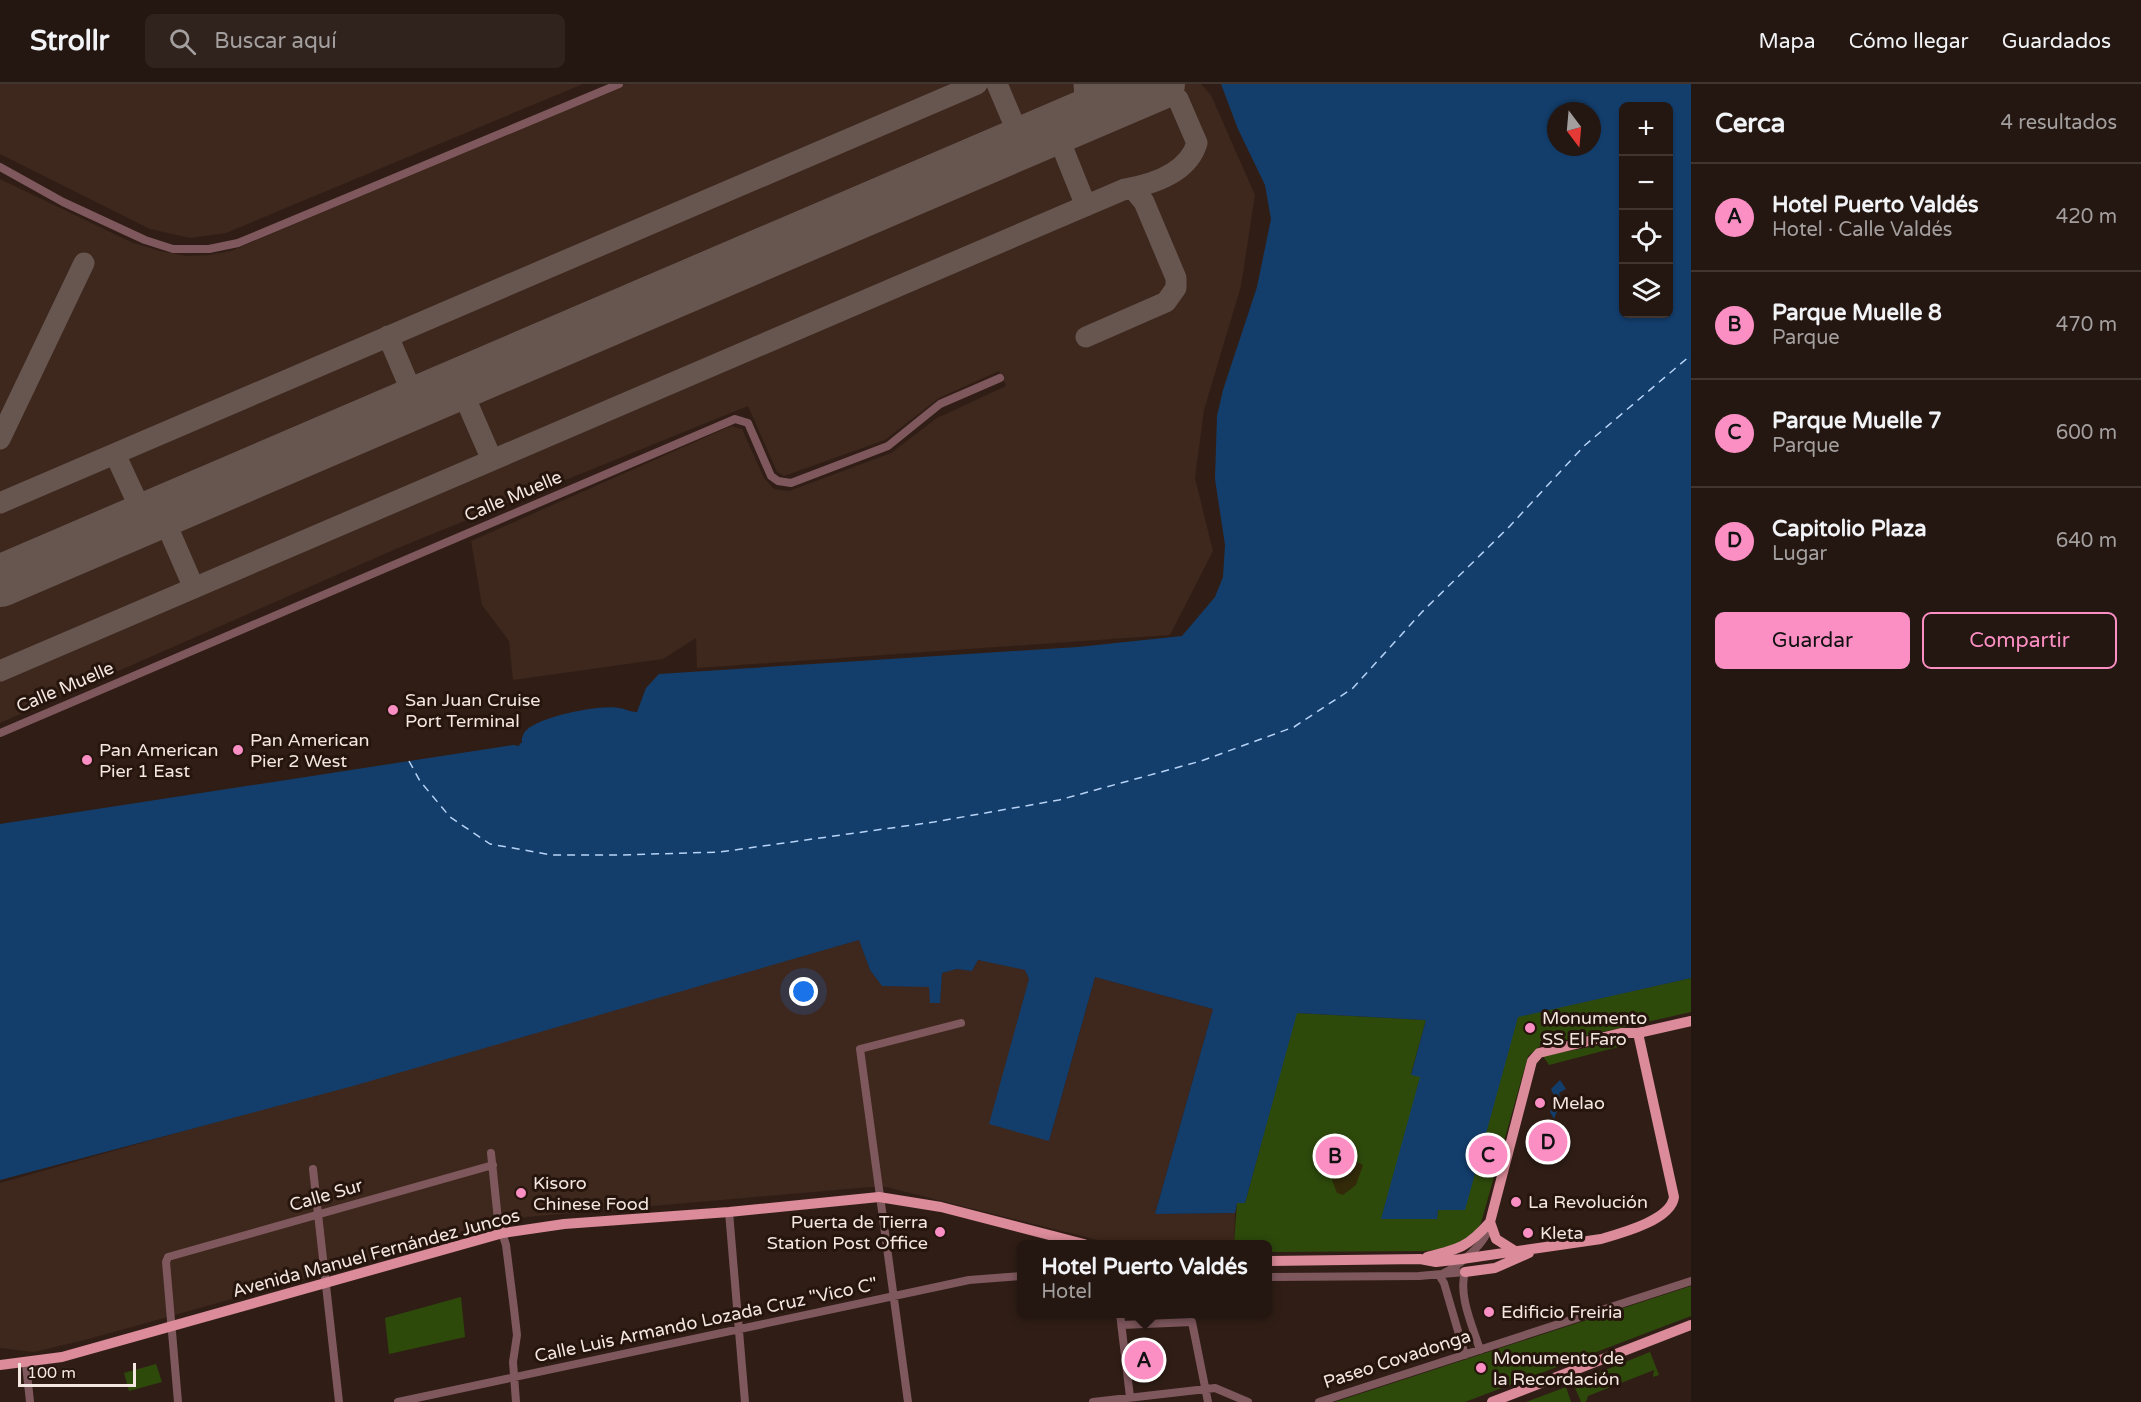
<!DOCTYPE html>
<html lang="es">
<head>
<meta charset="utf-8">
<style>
  body { margin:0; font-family:"Varela Round",sans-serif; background:#30231e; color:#f1f3f6 }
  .controls { position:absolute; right:18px; top:18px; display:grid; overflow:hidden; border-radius:9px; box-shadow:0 2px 4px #0004 }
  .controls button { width:54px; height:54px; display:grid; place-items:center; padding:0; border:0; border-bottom:2px solid #413530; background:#241610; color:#f1f3f6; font:30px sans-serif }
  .compass { position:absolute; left:1547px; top:18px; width:54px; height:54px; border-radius:50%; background:#241610; box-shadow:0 2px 4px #0004; rotate:164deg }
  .scale { position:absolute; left:18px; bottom:15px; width:118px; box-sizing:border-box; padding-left:6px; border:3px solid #f4e7e2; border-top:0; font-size:16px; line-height:21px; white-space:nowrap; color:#f4e7e2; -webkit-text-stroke:4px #26150d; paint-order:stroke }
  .you { position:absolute; left:804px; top:908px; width:21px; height:21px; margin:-15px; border:4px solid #fff; border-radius:50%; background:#1a73e8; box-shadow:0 0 0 9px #1a73e833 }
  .badge { display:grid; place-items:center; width:39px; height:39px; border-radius:50%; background:#fb8fc4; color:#111; font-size:20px; font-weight:700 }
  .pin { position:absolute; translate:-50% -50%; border:3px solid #fff; box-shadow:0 2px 6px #0006 }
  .popup { position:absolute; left:1017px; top:1156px; width:255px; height:78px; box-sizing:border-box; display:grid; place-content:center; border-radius:9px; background:#241610; filter:drop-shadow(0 2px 4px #0005); font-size:20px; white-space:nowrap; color:#a39f9f }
  .popup b { font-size:22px; color:#f1f3f6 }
  .popup::after { content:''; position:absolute; left:50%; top:100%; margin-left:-12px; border:12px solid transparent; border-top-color:#241610 }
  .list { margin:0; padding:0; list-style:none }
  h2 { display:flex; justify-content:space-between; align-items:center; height:78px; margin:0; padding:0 24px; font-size:26px }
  h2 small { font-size:20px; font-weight:400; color:#a39f9f }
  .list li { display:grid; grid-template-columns:39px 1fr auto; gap:18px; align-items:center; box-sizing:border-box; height:108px; padding:0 24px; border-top:2px solid #413530 }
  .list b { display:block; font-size:22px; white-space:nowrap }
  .list p { margin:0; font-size:20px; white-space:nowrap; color:#a39f9f }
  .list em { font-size:20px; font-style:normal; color:#a39f9f }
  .actions { display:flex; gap:12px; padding:18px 24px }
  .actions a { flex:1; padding:14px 0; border:2px solid #fb8fc4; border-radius:9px; text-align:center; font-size:21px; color:#fb8fc4 }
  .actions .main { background:#fb8fc4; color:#111 }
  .icon { flex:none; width:33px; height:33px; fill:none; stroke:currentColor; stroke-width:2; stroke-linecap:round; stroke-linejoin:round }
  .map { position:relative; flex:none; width:1691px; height:1318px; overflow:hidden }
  header { display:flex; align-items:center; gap:36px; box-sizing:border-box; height:84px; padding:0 30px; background:#241610; border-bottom:2px solid #413530 }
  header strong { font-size:28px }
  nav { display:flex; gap:33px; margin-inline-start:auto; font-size:21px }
  .search { width:420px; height:54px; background:#30231e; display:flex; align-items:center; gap:15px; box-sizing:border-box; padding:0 21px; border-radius:9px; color:#a39f9f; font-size:22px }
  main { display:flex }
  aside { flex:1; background:#241610 }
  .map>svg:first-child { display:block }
</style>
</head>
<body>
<header>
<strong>Strollr</strong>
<div class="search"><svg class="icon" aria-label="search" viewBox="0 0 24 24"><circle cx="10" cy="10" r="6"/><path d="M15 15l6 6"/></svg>Buscar aquí</div>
<nav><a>Mapa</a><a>Cómo llegar</a><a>Guardados</a></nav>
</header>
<main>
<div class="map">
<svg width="1691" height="1318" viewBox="0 0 1691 1318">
  <rect width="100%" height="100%" fill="#301e16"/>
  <!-- built -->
  <path fill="#3e271c" d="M0,0H583L226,149L190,154L150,145L0,70Z
    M626,0H1201L1211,11L1255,111L1241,202L1204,326L1195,394L1213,467L1170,551L697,584L696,554L663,575L513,596L509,557L482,521L471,457L731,342L742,345L764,394L774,405L789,407L891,369L937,334L1006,302L999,287L939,314L885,356L784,392L777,388L748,322L398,464L0,639V95L131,158L160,167L187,172L209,171L231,167Z
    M859,856L870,886L930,903V919L942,889L957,885L972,887L978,876L1025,885L1029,895L1049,1057L1095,893L1213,925L1155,1130L1235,1129L1234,1160H1114L886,1103H870L526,1133L85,1256L34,1268L0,1264V1099Z"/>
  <!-- green -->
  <path fill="#2e4a0b" d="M1691,894V928L1540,962L1528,972L1481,1139C1468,1161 1447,1165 1424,1167L1267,1168V1160H1234L1237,1118L1245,1119L1296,929L1426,936L1411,990L1420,992L1437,1134L1438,1126L1507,969L1518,932Z
    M1620,954L1622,962L1549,981L1543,972L1611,959Z
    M1691,1202V1232L1465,1318H1335Z
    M461,1213L465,1253L389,1270L385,1234Z
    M1650,1268L1659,1291L1653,1293L1654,1286L1588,1312L1586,1318H1581L1573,1299Z
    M156,1280L162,1298L129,1307L124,1289Z
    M1566,1303L1571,1318H1526Z"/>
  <!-- sand -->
  <path fill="#322a09" d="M1357,1078L1363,1081L1356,1101L1343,1111L1337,1109L1332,1096L1334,1087L1347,1079Z"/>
  <!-- water -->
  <path fill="#133e6c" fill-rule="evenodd" d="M1221,0H1691V894L1518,933L1465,1126H1438L1437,1135H1381L1420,993L1411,991L1426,936L1297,929L1245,1119H1237L1235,1129L1155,1130L1213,925L1095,893L1049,1057L989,1040L1029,895L1025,886L978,876L972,887L957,885L942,889L940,919H930L929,903L882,902L870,886L859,856L353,1002L0,1096V740L513,661L519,662C521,658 522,653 524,649C534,633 601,620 619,624C626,625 630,628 637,628L646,604L659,590L1078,563L1182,552L1215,513L1223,493L1225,461L1215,395L1217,332L1223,306L1257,203L1271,135L1265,101L1238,45ZM1624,22H1668V230H1624ZM1556,27H1592V63H1556Z
    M1560,996L1566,1005L1559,1009L1561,1017L1554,1035L1550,1028L1554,1012L1551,1005Z"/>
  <!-- pier -->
  <path fill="#301e16" d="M521,649L522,659L0,739L162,712L517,659Z"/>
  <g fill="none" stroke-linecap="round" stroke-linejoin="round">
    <!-- ferry -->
    <path stroke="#b6d3f7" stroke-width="1.5" stroke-dasharray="8 6" stroke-linecap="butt" d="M409,677L420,697L450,733L490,760L552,771H620L720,768L934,738L1059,716L1201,677L1294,643L1353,604L1422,528L1510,442L1584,362L1691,271"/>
    <!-- taxiway -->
    <path stroke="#675650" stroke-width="21" d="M997,0L1022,59
      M1078,34L1085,14L1084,0
      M1055,45L1086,122
      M388,252L416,318
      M1086,253L1166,218L1176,204V194L1144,118L1134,106L1125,105
      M459,300L492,376
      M0,355L84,179
      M115,370L145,435
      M0,419L977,0
      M161,428L194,504
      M0,587L1125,105C1154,100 1188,89 1197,59L1178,15L1169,7L1148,5"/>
    <!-- runway -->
    <path stroke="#675650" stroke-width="52" d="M0,497L1159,0"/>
    <!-- minor -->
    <path stroke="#7f585e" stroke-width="8" d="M0,83L63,118L145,156L173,165H209L238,159L619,0
      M0,649L735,335L748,339L771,392L778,397L791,399L888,362L940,320L1000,294
      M491,1069L498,1136L506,1161L514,1225L517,1251L513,1278L516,1318
      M313,1085L339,1318
      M729,1128L745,1318
      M1442,1190C1459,1182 1487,1159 1490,1140
      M1439,1191L1444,1199L1465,1271
      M1267,1193L1419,1192L1465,1188C1458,1212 1473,1243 1480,1266
      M1120,1230L1130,1313
      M1122,1241L1192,1238L1208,1318
      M26,1280L30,1318
      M178,1318L166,1178L168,1173L493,1081
      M398,1318L969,1196L1021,1192
      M908,1318L860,965L961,939
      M1093,1318L1215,1304L1248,1318
      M1319,1318L1691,1197"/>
    <!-- major -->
    <path stroke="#db8b99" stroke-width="10" d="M1490,1138L1496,1155L1515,1167
      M1427,1173C1459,1165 1468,1163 1490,1138L1532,977L1539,969L1621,949H1638L1691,937
      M1267,1177L1420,1175L1436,1178L1462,1175L1601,1155C1622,1149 1671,1136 1674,1113L1638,949
      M1465,1188L1495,1184L1529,1169
      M0,1281L62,1273L503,1149L564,1140L729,1128L879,1113L941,1123L1084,1160
      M1492,1318L1691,1241"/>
  </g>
  <!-- markers -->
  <g fill="#fb8fc4" stroke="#26150d" stroke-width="2">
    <circle cx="393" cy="626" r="6"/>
    <circle cx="238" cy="666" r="6"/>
    <circle cx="87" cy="676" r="6"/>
    <circle cx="1530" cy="944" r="6"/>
    <circle cx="1540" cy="1019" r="6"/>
    <circle cx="521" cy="1109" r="6"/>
    <circle cx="1516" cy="1118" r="6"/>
    <circle cx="940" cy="1148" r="6"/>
    <circle cx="1528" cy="1149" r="6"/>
    <circle cx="1489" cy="1228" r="6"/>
    <circle cx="1481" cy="1284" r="6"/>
  </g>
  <g text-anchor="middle" stroke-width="6" stroke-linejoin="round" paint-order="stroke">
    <!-- street labels -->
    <g font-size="18" fill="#f4e7e2" stroke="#26150d">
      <text transform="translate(513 412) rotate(-23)" y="6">Calle Muelle</text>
      <text transform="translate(65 603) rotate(-23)" y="6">Calle Muelle</text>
      <text transform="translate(326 1111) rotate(-16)" y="6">Calle Sur</text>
      <text transform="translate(376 1169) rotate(-15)" y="6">Avenida Manuel Fernández Juncos</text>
      <text transform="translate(706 1236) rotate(-12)" y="6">Calle Luis Armando Lozada Cruz "Vico C"</text>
      <text transform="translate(1397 1275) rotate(-18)" y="6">Paseo Covadonga</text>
    </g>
    <!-- poi labels -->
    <g font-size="18" fill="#f4e7e2" stroke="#26150d" text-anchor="start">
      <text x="405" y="622">San Juan Cruise<tspan x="405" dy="21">Port Terminal</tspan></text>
      <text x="250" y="662">Pan American<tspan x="250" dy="21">Pier 2 West</tspan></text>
      <text x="99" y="672">Pan American<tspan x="99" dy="21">Pier 1 East</tspan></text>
      <text x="1542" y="940">Monumento<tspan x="1542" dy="21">SS El Faro</tspan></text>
      <text x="1552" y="1025">Melao</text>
      <text x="533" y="1105">Kisoro<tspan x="533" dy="21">Chinese Food</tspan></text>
      <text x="1528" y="1124">La Revolución</text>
      <text x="928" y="1144" text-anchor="end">Puerta de Tierra<tspan x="928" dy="21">Station Post Office</tspan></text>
      <text x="1540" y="1155">Kleta</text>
      <text x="1501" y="1234">Edificio Freiria</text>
      <text x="1493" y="1280">Monumento de<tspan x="1493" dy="21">la Recordación</tspan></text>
    </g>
  </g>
</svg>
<div class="controls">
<button>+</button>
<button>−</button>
<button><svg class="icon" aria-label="locate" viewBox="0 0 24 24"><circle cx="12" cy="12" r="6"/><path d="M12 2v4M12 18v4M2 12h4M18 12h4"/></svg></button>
<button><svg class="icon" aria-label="layers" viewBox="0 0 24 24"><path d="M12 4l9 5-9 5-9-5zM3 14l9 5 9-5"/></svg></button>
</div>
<svg class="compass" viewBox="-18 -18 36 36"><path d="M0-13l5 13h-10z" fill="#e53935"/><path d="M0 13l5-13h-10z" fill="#a39f9f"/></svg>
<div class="scale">100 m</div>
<div class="you"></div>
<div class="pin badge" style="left:1144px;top:1276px">A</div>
<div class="popup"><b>Hotel Puerto Valdés</b>Hotel</div>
<div class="pin badge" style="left:1335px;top:1072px">B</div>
<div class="pin badge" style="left:1488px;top:1071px">C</div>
<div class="pin badge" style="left:1548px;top:1058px">D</div>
</div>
<aside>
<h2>Cerca<small>4 resultados</small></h2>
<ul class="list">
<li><span class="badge">A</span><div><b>Hotel Puerto Valdés</b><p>Hotel · Calle Valdés</p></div><em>420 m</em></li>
<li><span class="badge">B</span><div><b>Parque Muelle 8</b><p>Parque</p></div><em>470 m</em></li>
<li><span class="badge">C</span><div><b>Parque Muelle 7</b><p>Parque</p></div><em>600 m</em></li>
<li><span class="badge">D</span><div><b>Capitolio Plaza</b><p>Lugar</p></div><em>640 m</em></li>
</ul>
<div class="actions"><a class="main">Guardar</a><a>Compartir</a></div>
</aside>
</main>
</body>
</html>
